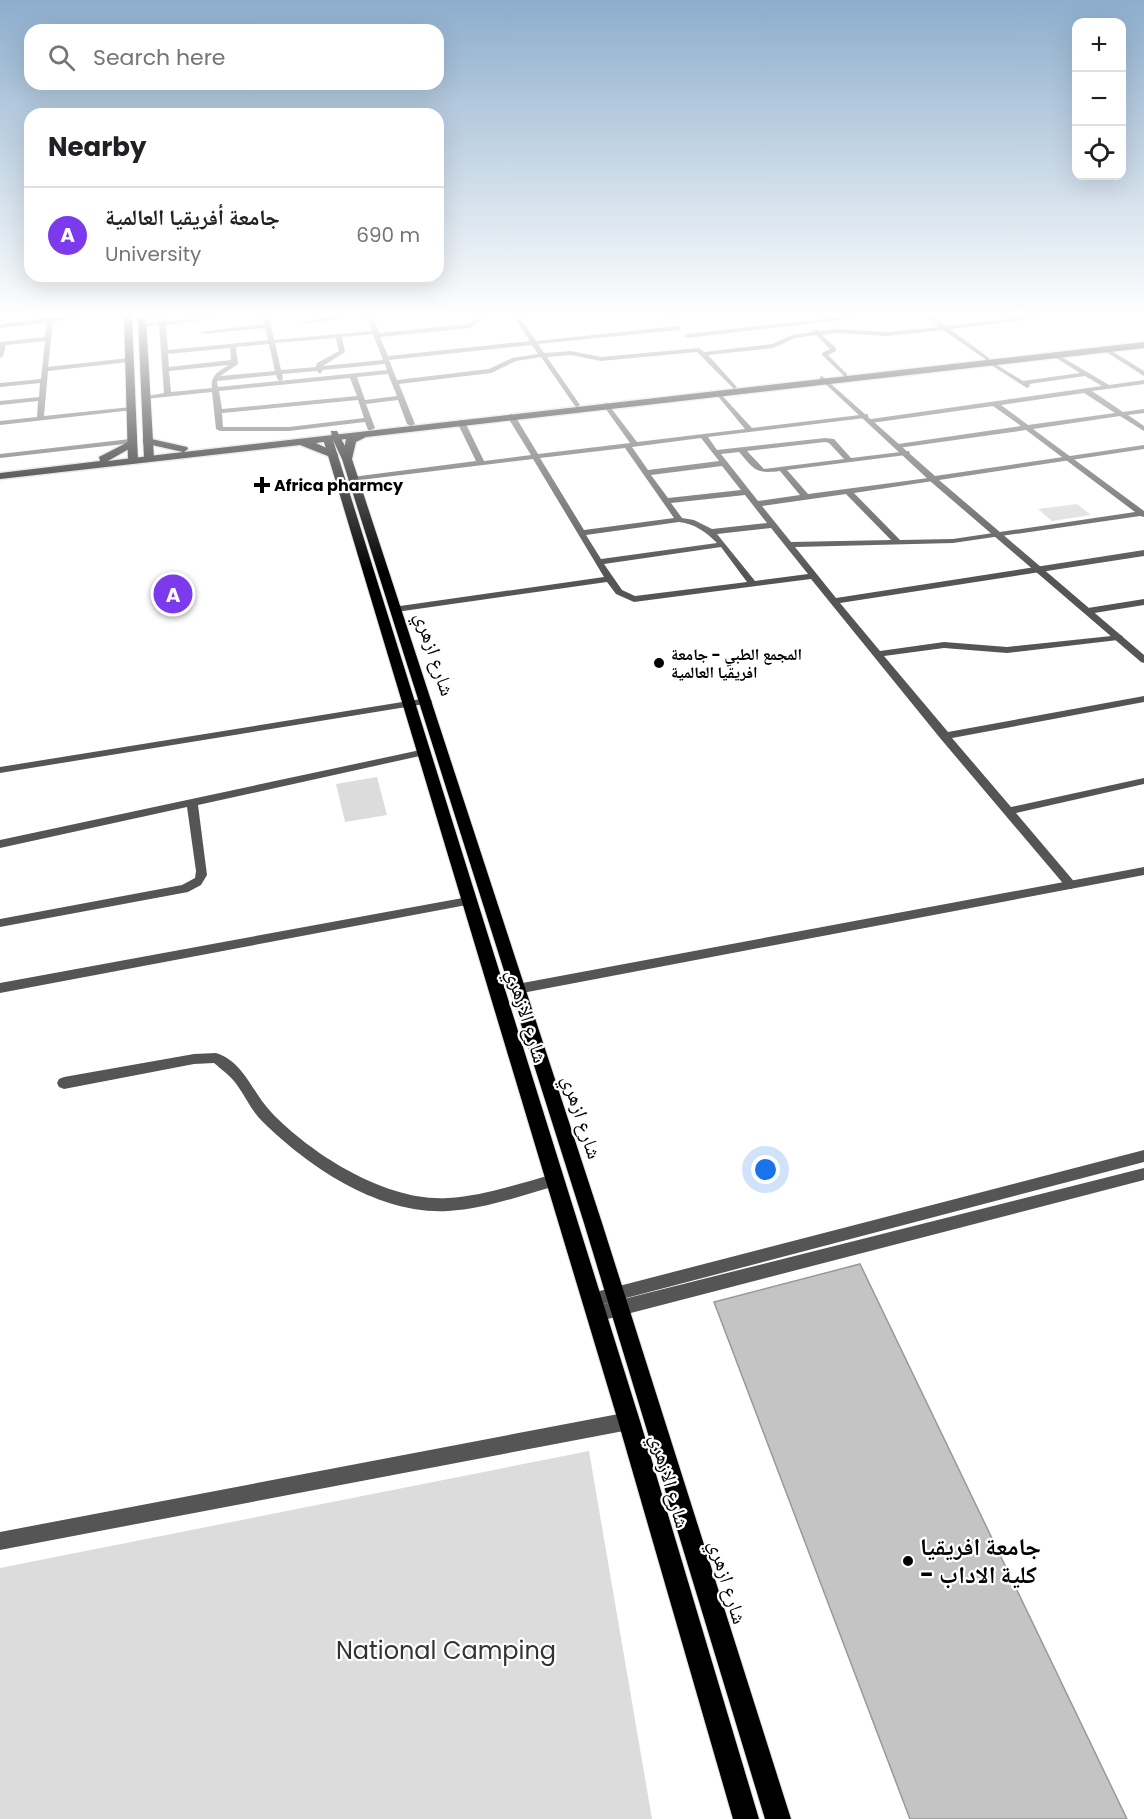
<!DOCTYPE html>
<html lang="en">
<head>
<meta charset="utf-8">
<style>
  body { margin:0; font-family:Poppins,"Noto Naskh Arabic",sans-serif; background:#f6f6f6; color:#202124 }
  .controls { position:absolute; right:18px; top:18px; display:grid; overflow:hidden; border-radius:12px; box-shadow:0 6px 24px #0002 }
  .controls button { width:54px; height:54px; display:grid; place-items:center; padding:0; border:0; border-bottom:2px solid #e0e0e0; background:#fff; color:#202124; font:30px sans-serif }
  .you { position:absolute; left:766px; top:1170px; width:21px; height:21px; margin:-15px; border:4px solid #fff; border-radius:50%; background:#1a73e8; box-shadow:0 0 0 9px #1a73e833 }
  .badge { display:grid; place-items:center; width:39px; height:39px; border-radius:50%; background:#7c3aed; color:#fff; font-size:20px; font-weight:700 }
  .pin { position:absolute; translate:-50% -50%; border:3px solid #fff; box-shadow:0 2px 6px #0006 }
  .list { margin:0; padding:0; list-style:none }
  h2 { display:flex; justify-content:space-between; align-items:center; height:78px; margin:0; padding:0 24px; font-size:26px }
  h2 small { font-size:20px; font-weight:400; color:#757577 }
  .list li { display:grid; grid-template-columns:39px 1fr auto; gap:18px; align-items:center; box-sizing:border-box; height:96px; padding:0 24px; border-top:2px solid #e0e0e0 }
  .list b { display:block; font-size:22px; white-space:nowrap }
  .list p { margin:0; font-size:20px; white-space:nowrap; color:#757577 }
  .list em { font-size:20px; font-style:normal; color:#757577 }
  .icon { flex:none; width:33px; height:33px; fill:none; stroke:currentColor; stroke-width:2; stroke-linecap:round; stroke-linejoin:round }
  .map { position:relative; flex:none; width:1144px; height:1819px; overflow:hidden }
  .search { position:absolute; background:#fff; box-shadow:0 6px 24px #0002; left:24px; top:24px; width:420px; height:66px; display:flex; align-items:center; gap:15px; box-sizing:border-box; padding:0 21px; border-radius:18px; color:#757577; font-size:22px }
  .panel { position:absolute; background:#fff; box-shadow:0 6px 24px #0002; left:24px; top:108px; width:420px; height:174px; border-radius:18px }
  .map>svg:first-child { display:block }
</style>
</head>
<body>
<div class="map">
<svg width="1144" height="1819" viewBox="0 0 1144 1819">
  <rect width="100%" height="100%" fill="#fff"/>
  <!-- green -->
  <path fill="#dcdcdc" d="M1077,504L1091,515L1052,521L1038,509Z
    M377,777L387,815L345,822L336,784Z
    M589,1451L652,1819H0V1568Z"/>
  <!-- building -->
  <path fill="#c4c4c4" stroke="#999" stroke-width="1.5" d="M860,1264L1127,1819H910L714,1302Z"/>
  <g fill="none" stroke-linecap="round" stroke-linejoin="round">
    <!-- primary casing -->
    <g stroke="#dbdbdb" stroke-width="2">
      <path id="primary" d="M124,318H132L138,461L133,464L128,461Z
        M138,318H146L154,459L149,462L144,459Z
        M331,431H337L352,459L602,1223L791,1819H765L584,1223L342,459L333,440L640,1421L759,1819H733L618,1421L323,439L328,436L332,438Z"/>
    </g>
    <!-- trunk casing -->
    <g stroke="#dbdbdb" stroke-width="3">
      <path id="trunk" d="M1144,342V348L366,437L356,442L352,459L347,462L342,459L346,439L316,443L337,453L338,455L333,458L300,445L0,479V473L100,461L99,457L130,441L135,444L134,446L108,461L183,452L143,443V439L147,438L187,447L188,449L184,452Z"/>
    </g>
    <!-- minor -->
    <path fill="#555" fill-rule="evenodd" d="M47,318H77L53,322L48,367L129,358L132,360L129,362L48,371L44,416L131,407L133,408V410L0,425V421L37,417L38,401L0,405V401L39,397L40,383L0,387V383L41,379L45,341L6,345L3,356L0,358V342L45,337L46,323L0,328V324Z
      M159,318H165V321L219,318L166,325L168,350L268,340L265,328L203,334L200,332L264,324L263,318H269L274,340L372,331L367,318H373L379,333L468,324L477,318H484L470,328L380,337L388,356L530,341L514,318H520L536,341L678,326L681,328L678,330L538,344L544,353L571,351L601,357L699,348L704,352L772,344L792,335L813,332L815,329L819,331L837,329L887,332L939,327L928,318H935L946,326L1018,318H1042L950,329L989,358V360L1023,381L1080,373L1053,356V354L1055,353L1109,385L1144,380V384L1092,391L1123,412L1144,409V413L1128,415L1144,426V431L1120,416L1033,429L1144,511V517L1140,516L953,543L795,547L836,598L1144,550V556L840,603L880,651L944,642L1007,647L1121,635L1123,637L1118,640L1007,653L944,648L884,656L948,732L1144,696V702L952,738L1011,807L1144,778V784L1016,813L1077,885L1071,889L1067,888L940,738L811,579L634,602L616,594L607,582L396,612L393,611V607L604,577L533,459L352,481L348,479L352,477L476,461L457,422L461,420L465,422L484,461L531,455L507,416L511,414L515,416L538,454L630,443L603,405L606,403L608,404L637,442L745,429L716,394L715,393L718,391L752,428L868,414V418H865L708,437L717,450L825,438L834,439L851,458L909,451L910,453L906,455L787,470L808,494L936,477L937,479L933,481L854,493L900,540L953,539L1135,512L1026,430L898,448L894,446L898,444L1021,426L993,406L871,423L867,421L871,419L1102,386L1085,376L1029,384L1030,386L1027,388L988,363V361L943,330L887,336L837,333L822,335L836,348V351L828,355L847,374V376L845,377L822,355V353L830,349L816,335L795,338L773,348L708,355L736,386L737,387L734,389L697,352L601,361L571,355L547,357L580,405L577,407L575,406L541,357L516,361L491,373L399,384L415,424L411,426L407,424L398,400L366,404L375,428L371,430H368L365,422L289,431H220L216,429L212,392L145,399L142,397L164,393L159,325L142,327L139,325L159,322ZM373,334L383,360L323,366L345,352L342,337ZM336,338L339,351L317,363L316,367L281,370L275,343ZM269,344L275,371L220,376L238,364L236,347ZM532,345L538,354L512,358L489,369L397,380L389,360ZM230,348L231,360L169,367L168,354ZM385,364L387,370L218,387L217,381L276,375L278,380L280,381L283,379L282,374L317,371L320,374L323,370ZM229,365C219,371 210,375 212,388L171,392L169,371ZM388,374L397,396L365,400L357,377ZM350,378L357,396L222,409L219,391ZM1084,393L1115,413L1028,425L1001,405ZM358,400L364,418L289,427H223L222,413ZM701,438L719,461L648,470L632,447ZM825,442L829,443L844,459L764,469L747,451ZM625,448L674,518L584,530L540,458ZM739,452C755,470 755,474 780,471L800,495L758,501L721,454ZM722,466L741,490L668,498L651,475ZM846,494L891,540L791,542L762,506ZM745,495L767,523L712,529L694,520L682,518L671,503ZM679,522C695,524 706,532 717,543L601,559L586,535ZM771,528L808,574L755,581L717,534ZM721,547L747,582L635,596L622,590L604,564Z
      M322,318H344L305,324L302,322Z
      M668,318H677L671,321Z
      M833,318H856L687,338L684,336L687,334Z
      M1103,348H1107L1144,371V376L1103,350Z
      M130,439H133V443L0,458V454Z
      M1144,599V605L1088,614L1083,611L1088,608Z
      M427,698L432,701L431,703L0,773V767Z
      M425,749L430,752L429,754L198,805L207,875L201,885L188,892L0,927V919L182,885L195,878L196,871L187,807L0,848V840Z
      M468,897L474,901L472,904L0,993V983Z
      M216,1053C244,1062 252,1092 271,1112C312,1155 387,1202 448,1198C484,1196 520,1183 555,1174L560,1176L562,1180L560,1184L555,1186C520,1196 485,1209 448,1211C380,1215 310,1168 263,1122C252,1112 246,1097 237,1085C231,1076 222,1070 214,1063L194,1064L64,1089L59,1087L57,1083L59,1079L64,1077L194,1054Z
      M1144,1150V1162L592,1307L586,1305L584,1300L586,1295L592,1293Z
      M1144,1168V1180L596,1322L590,1319L588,1314L590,1309L596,1306Z"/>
    <!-- tertiary -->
    <path fill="#555" fill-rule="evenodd" d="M822,376L935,476L1144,445V449L939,480L1144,655V663L1141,662L930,481L820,379V377Z
      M1144,867V875L517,994L512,992L511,989L512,986L517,984Z
      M629,1412L635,1415L638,1421L635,1427L629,1430L0,1550V1532Z"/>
    <!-- primary -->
    <use href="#primary" fill="#000" fill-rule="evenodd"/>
    <!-- trunk -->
    <use href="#trunk" fill="#000" fill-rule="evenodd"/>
  </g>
  <!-- sky -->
  <linearGradient id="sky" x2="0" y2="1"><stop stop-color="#8cadcc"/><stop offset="0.55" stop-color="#fff"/><stop offset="1" stop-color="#fff" stop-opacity="0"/></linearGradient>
  <rect width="1144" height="573" fill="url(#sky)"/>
  <!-- markers -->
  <g fill="#000" stroke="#fff" stroke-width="2">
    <path d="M259 476h6v6h6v6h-6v6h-6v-6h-6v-6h6z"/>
    <circle cx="659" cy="663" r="6"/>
    <circle cx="908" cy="1561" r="6"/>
  </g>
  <g text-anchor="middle" stroke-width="4.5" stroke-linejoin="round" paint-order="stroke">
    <!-- far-poi labels -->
    <g font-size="16" font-weight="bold" fill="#000" stroke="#fff" text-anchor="start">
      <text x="274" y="491">Africa pharmcy</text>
      <text x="671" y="660">المجمع الطبي - جامعة<tspan x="671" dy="18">افريقيا العالمية</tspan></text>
    </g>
    <!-- street labels -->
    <g font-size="20" fill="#000" stroke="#fff">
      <text transform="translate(435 654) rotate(72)" y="7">شارع ازهري</text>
      <text transform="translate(527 1016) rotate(73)" y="7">شارع الازهري</text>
      <text transform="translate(582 1117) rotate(72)" y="7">شارع ازهري</text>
      <text transform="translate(670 1481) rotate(74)" y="7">شارع الازهري</text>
      <text transform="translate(728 1582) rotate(73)" y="7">شارع ازهري</text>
    </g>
    <!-- near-poi labels -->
    <g font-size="24" font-weight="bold" fill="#000" stroke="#fff" text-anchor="start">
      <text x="920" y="1555">جامعة افريقيا<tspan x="920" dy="28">- كلية الاداب</tspan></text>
    </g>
    <!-- near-park labels -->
    <g font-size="24" fill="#333" stroke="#fff">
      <text x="446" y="1659">National Camping</text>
    </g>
  </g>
</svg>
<div class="controls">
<button>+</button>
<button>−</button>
<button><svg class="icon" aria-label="locate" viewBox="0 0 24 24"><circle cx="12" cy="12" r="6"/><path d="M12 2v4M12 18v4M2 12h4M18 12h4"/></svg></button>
</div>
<div class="you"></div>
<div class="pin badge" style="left:173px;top:594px">A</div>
<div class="search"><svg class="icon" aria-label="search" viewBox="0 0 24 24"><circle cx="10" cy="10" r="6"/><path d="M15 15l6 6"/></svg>Search here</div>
<section class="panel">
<h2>Nearby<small></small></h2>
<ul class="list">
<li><span class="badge">A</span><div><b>جامعة أفريقيا العالمية</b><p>University</p></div><em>690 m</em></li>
</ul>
</section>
</div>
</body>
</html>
